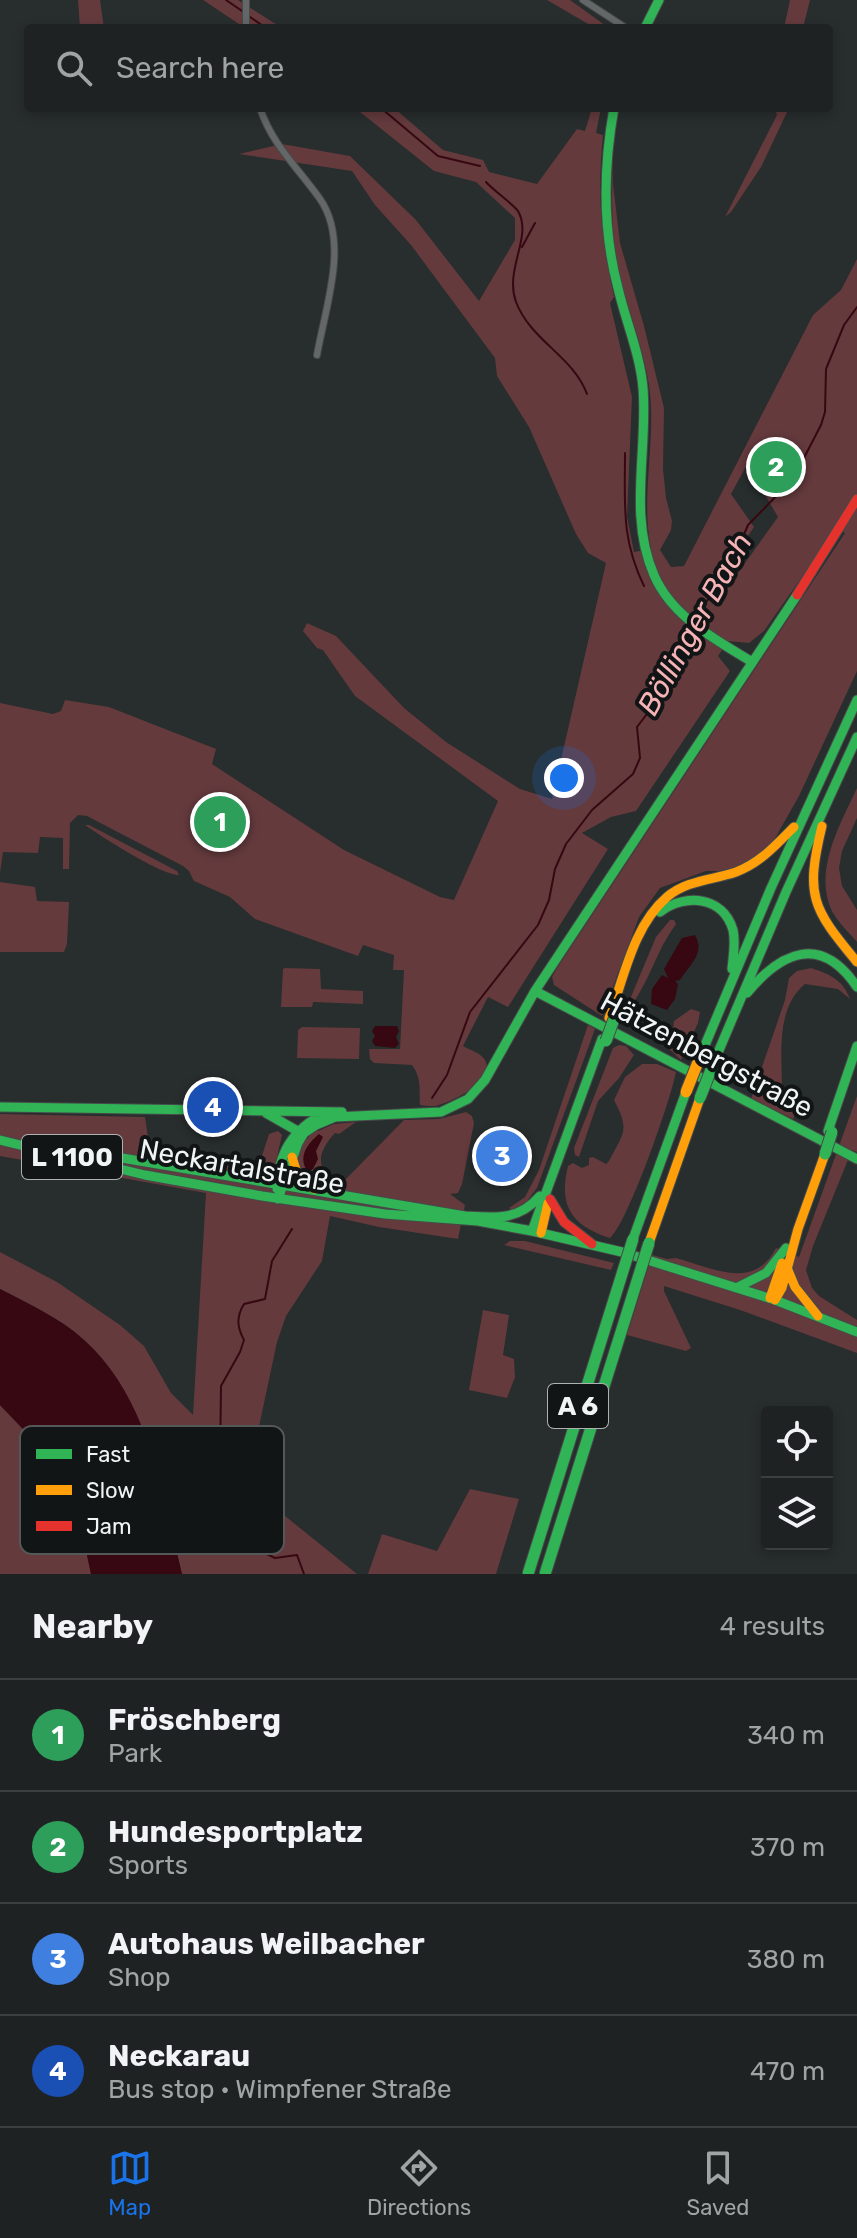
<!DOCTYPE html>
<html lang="en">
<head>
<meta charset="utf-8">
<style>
  body { margin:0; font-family:Rubik,sans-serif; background:#262a2a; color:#f1f3f6 }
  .controls { position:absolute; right:24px; bottom:24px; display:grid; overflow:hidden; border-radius:8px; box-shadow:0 4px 12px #0003 }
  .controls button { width:72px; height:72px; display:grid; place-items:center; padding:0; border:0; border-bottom:2px solid #3c3f40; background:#1e2222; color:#f1f3f6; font:40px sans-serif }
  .you { position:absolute; left:564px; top:778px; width:28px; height:28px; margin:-20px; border:6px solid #fff; border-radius:50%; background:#1a73e8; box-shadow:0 0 0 12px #1a73e833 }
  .badge { display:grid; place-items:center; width:52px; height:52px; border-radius:50%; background:#1a73e8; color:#fff; font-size:26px; font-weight:700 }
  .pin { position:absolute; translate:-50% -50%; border:4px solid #fff; box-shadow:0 2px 8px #0006 }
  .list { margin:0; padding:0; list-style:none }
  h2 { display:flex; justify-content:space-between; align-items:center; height:104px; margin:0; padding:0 32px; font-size:34px }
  h2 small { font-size:26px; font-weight:400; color:#a1a4a5 }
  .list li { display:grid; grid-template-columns:52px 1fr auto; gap:24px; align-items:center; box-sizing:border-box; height:112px; padding:0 32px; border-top:2px solid #3c3f40 }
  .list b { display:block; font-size:30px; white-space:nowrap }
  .list p { margin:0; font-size:26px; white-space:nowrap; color:#a1a4a5 }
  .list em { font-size:26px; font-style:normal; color:#a1a4a5 }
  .icon { flex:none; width:44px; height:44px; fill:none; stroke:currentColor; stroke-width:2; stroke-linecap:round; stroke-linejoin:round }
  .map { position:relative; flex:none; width:857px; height:1574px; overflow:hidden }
  .search { position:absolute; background:#1e2222; box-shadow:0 4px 12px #0003; left:24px; right:24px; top:24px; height:88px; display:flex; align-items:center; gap:20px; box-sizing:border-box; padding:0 28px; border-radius:8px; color:#a1a4a5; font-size:30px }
  .sheet { height:552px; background:#1e2222 }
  nav { display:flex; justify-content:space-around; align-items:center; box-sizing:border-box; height:112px; border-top:2px solid #3c3f40; background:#1e2222; font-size:22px; color:#a1a4a5 }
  nav a { display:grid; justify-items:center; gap:4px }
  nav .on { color:#1a73e8 }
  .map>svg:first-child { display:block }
</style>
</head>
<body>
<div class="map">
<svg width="857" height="1574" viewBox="0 0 857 1574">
  <rect width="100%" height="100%" fill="#282d2d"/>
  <!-- green -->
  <path fill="#643a3d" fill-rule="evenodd" d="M78,0H100L104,28H80Z
    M203,0H238L282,28H245Z
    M547,0H570L609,28H595Z
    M790,0H810L803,28H784Z
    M355,108H394L443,150L483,160L489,172L537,184L577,129L585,131L592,108H601L596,133L603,135C597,197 601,236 614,297L610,303L632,397L627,517L634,552L651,549C640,494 657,440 649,385C643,346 628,310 619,272C610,232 612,192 613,151V184L620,243L644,326L664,408L663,469L666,498L672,521L671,530L660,550L671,567L684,566L813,315L841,290L857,259V671L799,796L773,842L744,865L720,871H706L660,888L639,917L602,1016L554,985L552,977L557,968L845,533L837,527L764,631L749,643L728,641L718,656L730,671L636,811L611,817L582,833L608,849L508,1007L488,997L463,1046C470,1050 481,1053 485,1060C496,1080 454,1101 439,1105C433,1107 426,1106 420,1105C419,1089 422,1079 412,1065L374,1063L370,1059L369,1049H400L404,970H393L394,955L363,945L358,956L255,919L230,897L194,881L189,871L183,866L87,816L78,815L70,823L69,869H63V838L40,837L38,853L3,852L0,873V703L53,714L61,711L65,700L109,707L216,749L212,764L344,850L440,897L454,900L498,801L355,696L323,650L317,648L303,631L307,623L336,636L404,708L446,742L520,789L552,799L606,563L588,553L576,534L529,427L497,376L495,358L411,245L375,205L352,171L239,154L282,144L350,156L416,220L479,301L515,240V218L476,182L434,171ZM750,459L766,464L754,485L764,493L778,517L725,591L720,587C734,569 740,546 754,527L731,494Z
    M775,108H789L761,167L731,212L725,217L777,115Z
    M857,788V818L842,851L839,868L842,886L857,910V942C849,933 839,923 833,913C812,872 840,825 857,788Z
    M85,825H89L177,871L179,875C161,875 102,837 85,825Z
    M0,882L35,887L37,901L69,902L67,944L64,952H0Z
    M670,920H674L676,924C657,949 650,980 631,1006L628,1004L656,937Z
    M285,968L320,969L321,989L363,991V1004L313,1002L312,1007H281L283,969Z
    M811,968C830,974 843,980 850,999L838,989L805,984C775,1009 782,1055 782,1089L801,1101L793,1119L751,1099L785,1000L789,978L797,971Z
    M691,1009L700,1012L698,1023L681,1060L668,1048L666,1041L673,1029L674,1021Z
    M588,1025L595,1029L537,1188L527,1201L513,1210L509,1208L525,1197L539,1170Z
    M302,1027L360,1028L359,1059L297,1058L298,1030Z
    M619,1045L626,1046L634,1055L619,1078L598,1101L579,1157L575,1155L574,1148L613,1048Z
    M642,1064H657L676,1072C671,1099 628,1223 610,1238C572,1226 558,1206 568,1166L573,1163L582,1168L589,1165V1158L593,1157L606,1164L609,1161C624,1131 630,1131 614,1100L625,1077Z
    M857,1096V1152L852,1150L813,1246L806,1270L812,1288L819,1296L857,1320V1353L740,1310L664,1286V1291L691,1348L686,1351L627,1335L652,1255L667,1259L676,1258C713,1268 754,1291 776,1248L799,1257Z
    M466,1112L472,1116L474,1123L462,1184L458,1193L450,1194L465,1205L458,1239L379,1227L330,1216L322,1261L286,1316L277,1342L257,1436L243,1482L357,1574H182C162,1493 149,1399 84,1340C60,1318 29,1304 0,1289V1252L57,1282L120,1325L144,1346L171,1393L193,1415L206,1193L0,1156V1114L145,1117L150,1151L258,1168L269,1134L278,1131L282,1135L274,1170L289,1173L301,1145L316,1129L318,1131L334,1124L356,1122L339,1134L335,1133C316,1153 314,1173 343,1182L404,1120L439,1119Z
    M510,1241H525L614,1263L611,1270L504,1245Z
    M483,1310L509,1315L503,1355L514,1359L515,1377L507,1398L469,1390Z
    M0,1405L41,1448L80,1522L91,1574H0Z
    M470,1489L519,1499L496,1574H368L382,1534L437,1551Z"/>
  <!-- water -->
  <path fill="#370811" d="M695,935C705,953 692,962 680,980L675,981L678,984L675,999L667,1010L651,1004L652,989L662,975L668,978L664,969L682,938Z
    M375,1026H397L399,1031L396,1037L399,1044L395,1048L375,1046L372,1041L375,1036L372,1031Z
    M319,1134L323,1137L316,1151L318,1159L313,1169L308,1172C297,1158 307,1144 319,1134Z
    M0,1289C29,1304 60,1318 84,1340C149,1398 162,1493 182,1574H91L80,1522L41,1448L0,1405Z"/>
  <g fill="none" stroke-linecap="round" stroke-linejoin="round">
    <!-- stream -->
    <path stroke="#370811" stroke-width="2" d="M226,0L245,13
      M250,17L266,28
      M381,108L438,156L480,166
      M486,182C494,191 513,204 518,211C533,237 504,269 516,302C531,341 573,356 587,394
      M522,247L535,223
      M625,453C625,504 621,539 644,586
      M695,617L727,574L748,525L793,479L821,425L825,412L826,369L844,325L857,307
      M432,1098L447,1075L470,1012L538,925L549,900L555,869L566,844L592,810L633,774L640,758L637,727L659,698L673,659L689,626
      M292,1229L272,1261L265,1299L244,1304C236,1317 237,1327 244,1340L240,1352L221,1386L220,1466L232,1485L256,1502L251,1533L254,1548L275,1558L297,1555L304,1574"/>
    <!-- street casing -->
    <g stroke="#464a4a" stroke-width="8">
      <path id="street" d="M246,0V28
        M583,0L626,28
        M260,108C272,145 299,169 320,199C350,242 325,308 317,355"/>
    </g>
    <!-- fast casing -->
    <g stroke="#464a4a" stroke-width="11">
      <path id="fast" d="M645,28L659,0
        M614,108C603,169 602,228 618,288C626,322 640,354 643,388C648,450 628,516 654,575C672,617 715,639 752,662
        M660,912C685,893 723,896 733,930C736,943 733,957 732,969
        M535,991L857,1159
        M747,993C782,951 821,934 857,987
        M700,1057L771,888L857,700
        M714,1062L786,892L857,737
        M0,1107L342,1112
        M266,1113L301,1133
        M828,1131L857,1046
        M0,1140L145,1175L262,1196L385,1214L478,1221L532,1231L622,1252L775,1300
        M39,1144L465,1216
        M277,1189C278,1153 293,1129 325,1113
        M278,1199L298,1143L304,1133L316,1125L335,1117L441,1112L468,1099L485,1080L535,991L797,595
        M465,1216C496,1218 518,1221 540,1196
        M532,1231L602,1039
        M633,1239L686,1092
        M738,1287L766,1273L786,1248
        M775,1300L857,1332"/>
    </g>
    <!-- slow casing -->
    <g stroke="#464a4a" stroke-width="11">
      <path id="slow" d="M822,826C805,896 812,908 857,962
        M609,1018C624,978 633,926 667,897C687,880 713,880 736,872C760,863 776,845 794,827
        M292,1157L298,1176L314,1189
        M541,1233L548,1203
        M649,1243L700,1098
        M788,1270L795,1287L818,1316
        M770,1298L782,1263
        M775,1300L782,1288L798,1229L825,1154"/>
    </g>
    <!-- jam casing -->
    <g stroke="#464a4a" stroke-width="11">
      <path id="jam" d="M797,595L857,499
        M550,1199L564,1222L592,1244"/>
    </g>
    <!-- street -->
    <use href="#street" stroke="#646767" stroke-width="6"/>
    <!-- fast -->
    <use href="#fast" stroke="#30b455" stroke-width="9"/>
    <!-- slow -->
    <use href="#slow" stroke="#ff9f0a" stroke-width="9"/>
    <!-- jam -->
    <use href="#jam" stroke="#e5322d" stroke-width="9"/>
    <!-- fast-bridge casing -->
    <g stroke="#464a4a" stroke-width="13" stroke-linecap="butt">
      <path id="fast-bridge" d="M606,1041L614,1019
        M700,1098L714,1062
        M825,1154L832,1132
        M528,1574L633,1239
        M545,1574L649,1243"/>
    </g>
    <!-- slow-bridge casing -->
    <g stroke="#464a4a" stroke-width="13" stroke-linecap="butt">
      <path id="slow-bridge" d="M686,1092L700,1057"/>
    </g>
    <!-- fast-bridge -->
    <use href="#fast-bridge" stroke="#30b455" stroke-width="11"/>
    <!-- slow-bridge -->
    <use href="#slow-bridge" stroke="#ff9f0a" stroke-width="11"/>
  </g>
  <g text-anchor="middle" stroke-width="8" stroke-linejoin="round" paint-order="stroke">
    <!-- shield labels -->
    <g fill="#121515" stroke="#adb1b2" stroke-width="2">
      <rect x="22" y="1135" width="100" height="44" rx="6"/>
      <rect x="548" y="1384" width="60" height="44" rx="6"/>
    </g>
    <g font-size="26" font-weight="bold" fill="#f0f4f5">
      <text x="72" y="1166">L 1100</text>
      <text x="578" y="1415">A 6</text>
    </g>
    <!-- street labels -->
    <g font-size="28" fill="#f0f4f5" stroke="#121515">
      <text transform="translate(707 1054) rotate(28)" y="10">Hätzenbergstraße</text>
      <text transform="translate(242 1166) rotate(10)" y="10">Neckartalstraße</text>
    </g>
    <!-- water labels -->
    <g font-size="30" font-style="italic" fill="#f6b3b6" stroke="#121515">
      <text transform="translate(695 624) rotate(-61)" y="10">Böllinger Bach</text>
    </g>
  </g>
  <!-- legend -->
  <rect x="20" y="1426" width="264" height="128" rx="12" fill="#121515" stroke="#555858" stroke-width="2"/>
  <rect x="36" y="1449" width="36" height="10" fill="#30b455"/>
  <rect x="36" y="1485" width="36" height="10" fill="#ff9f0a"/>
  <rect x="36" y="1521" width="36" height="10" fill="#e5322d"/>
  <g font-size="22" fill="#f0f4f5">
    <text x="86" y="1462">Fast</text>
    <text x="86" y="1498">Slow</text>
    <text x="86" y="1534">Jam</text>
  </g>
</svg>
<div class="controls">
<button><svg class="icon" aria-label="locate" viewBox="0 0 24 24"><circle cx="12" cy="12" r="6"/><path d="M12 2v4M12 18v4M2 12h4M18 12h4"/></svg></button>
<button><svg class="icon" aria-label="layers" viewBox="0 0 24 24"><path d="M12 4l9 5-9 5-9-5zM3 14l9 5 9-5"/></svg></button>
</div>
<div class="you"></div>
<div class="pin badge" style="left:220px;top:822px;background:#2e9e5b">1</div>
<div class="pin badge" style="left:776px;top:467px;background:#2e9e5b">2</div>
<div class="pin badge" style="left:502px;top:1156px;background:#3f7fe0">3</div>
<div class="pin badge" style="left:213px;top:1107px;background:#1a4fb4">4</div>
<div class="search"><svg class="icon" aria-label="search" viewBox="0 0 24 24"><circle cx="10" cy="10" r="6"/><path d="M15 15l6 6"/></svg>Search here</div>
</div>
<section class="sheet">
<h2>Nearby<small>4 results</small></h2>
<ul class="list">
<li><span class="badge" style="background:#2e9e5b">1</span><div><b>Fröschberg</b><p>Park</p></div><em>340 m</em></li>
<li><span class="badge" style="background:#2e9e5b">2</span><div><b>Hundesportplatz</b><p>Sports</p></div><em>370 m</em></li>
<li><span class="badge" style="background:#3f7fe0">3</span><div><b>Autohaus Weilbacher</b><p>Shop</p></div><em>380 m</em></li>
<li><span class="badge" style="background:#1a4fb4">4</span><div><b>Neckarau</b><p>Bus stop · Wimpfener Straße</p></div><em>470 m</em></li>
</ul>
</section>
<nav>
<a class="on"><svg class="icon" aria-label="map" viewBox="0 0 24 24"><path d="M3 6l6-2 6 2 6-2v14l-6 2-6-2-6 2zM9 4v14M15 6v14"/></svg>Map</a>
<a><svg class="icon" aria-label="directions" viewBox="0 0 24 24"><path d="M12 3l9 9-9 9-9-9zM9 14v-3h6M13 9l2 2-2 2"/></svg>Directions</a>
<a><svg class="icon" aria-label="saved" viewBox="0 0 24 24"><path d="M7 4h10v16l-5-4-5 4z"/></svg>Saved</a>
</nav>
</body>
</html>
